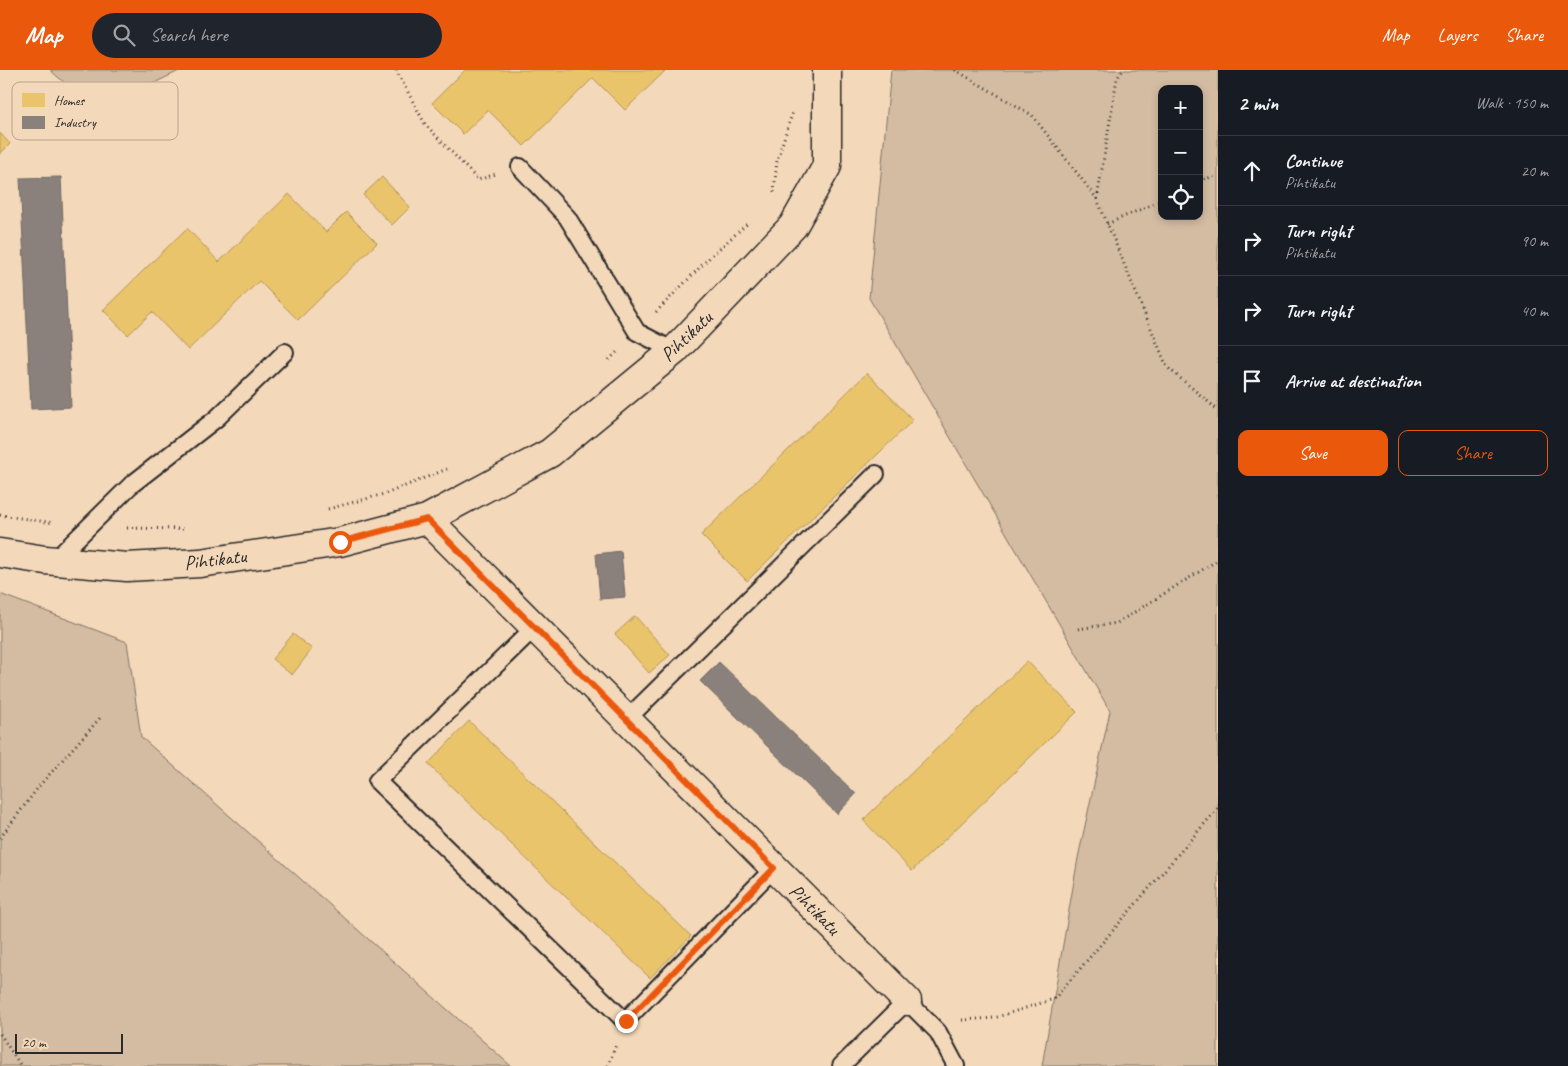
<!DOCTYPE html>
<html lang="en">
<head>
<meta charset="utf-8">
<style>
  body { margin:0; font-family:Caveat,sans-serif; background:#20242c; color:#f1f3f6 }
  .controls { position:absolute; right:15px; top:15px; display:grid; overflow:hidden; border-radius:10px; box-shadow:0 2px 8px #0003 }
  .controls button { width:45px; height:45px; display:grid; place-items:center; padding:0; border:0; border-bottom:1px solid #363941; background:#171b24; color:#f1f3f6; font:25px sans-serif }
  .scale { position:absolute; left:15px; bottom:12px; width:108px; box-sizing:border-box; padding-left:5px; border:2px solid #2b2b2b; border-top:0; font-size:14px; line-height:18px; white-space:nowrap; color:#2b2b2b; -webkit-text-stroke:4px #f4d8ba; paint-order:stroke }
  .stop { position:absolute; width:15px; height:15px; margin:-11px; border:4px solid #ea580c; border-radius:50%; background:#fff }
  .stop.end { background:#ea580c; border-color:#fff; box-shadow:0 1px 5px #0008 }
  .list { margin:0; padding:0; list-style:none }
  h2 { display:flex; justify-content:space-between; align-items:center; height:65px; margin:0; padding:0 20px; font-size:21px }
  h2 small { font-size:16px; font-weight:400; color:#9ea1a6 }
  .list li { display:grid; grid-template-columns:32px 1fr auto; gap:15px; align-items:center; box-sizing:border-box; height:70px; padding:0 20px; border-top:1px solid #363941 }
  .list b { display:block; font-size:19px; white-space:nowrap }
  .list p { margin:0; font-size:16px; white-space:nowrap; color:#9ea1a6 }
  .list em { font-size:16px; font-style:normal; color:#9ea1a6 }
  .actions { display:flex; gap:10px; padding:15px 20px }
  .actions a { flex:1; padding:11px 0; border:1px solid #ea580c; border-radius:10px; text-align:center; font-size:18px; color:#ea580c }
  .actions .main { background:#ea580c; color:#fff }
  .icon { flex:none; width:28px; height:28px; fill:none; stroke:currentColor; stroke-width:2; stroke-linecap:round; stroke-linejoin:round }
  .map { position:relative; flex:none; width:1218px; height:996px; overflow:hidden }
  header { display:flex; align-items:center; gap:30px; box-sizing:border-box; height:70px; padding:0 25px; background:#ea580c; color:#fff }
  header strong { font-size:24px }
  nav { display:flex; gap:28px; margin-inline-start:auto; font-size:18px }
  .search { width:350px; height:45px; background:#20242c; display:flex; align-items:center; gap:12px; box-sizing:border-box; padding:0 18px; border-radius:28px; color:#9ea1a6; font-size:19px }
  main { display:flex }
  aside { flex:1; background:#171b24 }
  .map>svg:first-child { display:block }
</style>
</head>
<body>
<header>
<strong>Map</strong>
<div class="search"><svg class="icon" aria-label="search" viewBox="0 0 24 24"><circle cx="10" cy="10" r="6"/><path d="M15 15l6 6"/></svg>Search here</div>
<nav><a>Map</a><a>Layers</a><a>Share</a></nav>
</header>
<main>
<div class="map">
<svg width="1218" height="996" viewBox="0 0 1218 996">
  <rect width="100%" height="100%" fill="#f4d8ba"/>
  <filter id="ink" filterUnits="userSpaceOnUse"><feTurbulence type="fractalNoise" baseFrequency=".02" numOctaves="2"/><feDisplacementMap in="SourceGraphic" scale="10" xChannelSelector="R" yChannelSelector="G"/><feConvolveMatrix kernelMatrix="1 2 1 2 8 2 1 2 1" color-interpolation-filters="sRGB"/></filter>
  <g filter="url(#ink)">
    <!-- green -->
    <path fill="#d3bca2" stroke="#7f7466" fill-rule="evenodd" d="M50,0H181L97,41Z
      M891,0H1218V996H1042L1078,788L1110,641L869,228ZM1162,19H1199V146H1162Z
      M0,524L127,572L141,667L511,996H0Z"/>
    <!-- homes -->
    <path fill="#e9c46a" stroke="#b09657" d="M465,0H666L625,40L593,8L524,76L488,40L463,64L432,33Z
      M0,63L10,74L0,84Z
      M382,107L410,137L392,155L363,125Z
      M289,124L326,162L346,142L377,173L298,250L259,211L188,280L152,242L128,265L103,240L187,158L219,192Z
      M867,303L913,350L747,511L701,465Z
      M635,546L670,585L649,603L615,564Z
      M293,564L312,579L292,605L272,589Z
      M1027,591L1077,642L912,801L863,750Z
      M469,651L691,866L650,908L428,694Z"/>
    <!-- industry -->
    <path fill="#8a817c" stroke="#6e6764" d="M61,107L71,337L31,339L20,108Z
      M621,481L625,527L600,529L596,484Z
      M719,592L856,724L837,744L700,611Z"/>
    <g fill="none" stroke-linecap="round" stroke-linejoin="round">
      <!-- service casing -->
      <g stroke="#2b2b2b" stroke-width="20">
        <path id="service" d="M520,97L567,147L637,262L674,281
          M55,490L131,415L217,348L285,282
          M535,557L377,711L625,951L774,798
          M627,649L876,404
          M841,996L907,931L938,962L956,996"/>
      </g>
      <!-- minor casing -->
      <g stroke="#2b2b2b" stroke-width="31">
        <path id="minor" d="M427,449L907,931
          M0,483L45,490L127,497L200,493L340,472L427,449L550,383L674,281L793,156L827,96V0"/>
      </g>
      <!-- path -->
      <path stroke="#2b2b2b" stroke-width="3" stroke-dasharray="1 4" stroke-linecap="butt" d="M396,0L425,54L478,110L496,104
        M955,0L1032,45L1097,129L1167,297L1218,340
        M1199,111L1218,105
        M774,122L777,90L793,41
        M1097,129L1117,8L1123,0
        M1107,154L1162,130
        M656,242L711,186L747,154
        M609,290L619,280
        M328,439L388,423L447,399
        M0,445L54,453
        M127,458L183,459
        M1078,559L1117,553L1218,490
        M0,768L40,715L100,648
        M962,950L994,948L1054,929L1218,738
        M0,964L21,996
        M608,996L616,975"/>
      <!-- service -->
      <use href="#service" stroke="#f4d8ba" stroke-width="16"/>
      <!-- minor -->
      <use href="#minor" stroke="#f4d8ba" stroke-width="28"/>
    </g>
  </g>
  <g fill="none" stroke-linecap="round" stroke-linejoin="round" filter="url(#ink)">
    <!-- route -->
    <path stroke="#ea580c" stroke-width="6" d="M340,472L427,449L774,798L626,951"/>
  </g>
  <g text-anchor="middle" stroke-width="5" stroke-linejoin="round" paint-order="stroke">
    <!-- street labels -->
    <g font-size="20" fill="#2b2b2b" stroke="#f4d8ba">
      <text transform="translate(686 266) rotate(-44)" y="7">Pihtikatu</text>
      <text transform="translate(215 489) rotate(-7)" y="7">Pihtikatu</text>
      <text transform="translate(815 839) rotate(45)" y="7">Pihtikatu</text>
    </g>
  </g>
  <!-- legend -->
  <rect x="12" y="12" width="166" height="58" rx="8" fill="#f4d8ba" stroke="#b8a48f" stroke-width="1"/>
  <rect x="22" y="23" width="23" height="14" fill="#e9c46a"/>
  <rect x="22" y="46" width="23" height="13" fill="#8a817c"/>
  <g font-size="14" fill="#2b2b2b">
    <text x="54" y="35">Homes</text>
    <text x="54" y="57">Industry</text>
  </g>
</svg>
<div class="controls">
<button>+</button>
<button>−</button>
<button><svg class="icon" aria-label="locate" viewBox="0 0 24 24"><circle cx="12" cy="12" r="6"/><path d="M12 2v4M12 18v4M2 12h4M18 12h4"/></svg></button>
</div>
<div class="scale">20 m</div>
<div class="stop" style="left:340px;top:472px"></div>
<div class="stop end" style="left:626px;top:951px"></div>
</div>
<aside>
<h2>2 min<small>Walk · 150 m</small></h2>
<ul class="list">
<li><svg class="icon" aria-label="ahead" viewBox="0 0 24 24"><path d="M12 20V5M6 11l6-6 6 6"/></svg><div><b>Continue</b><p>Pihtikatu</p></div><em>20 m</em></li>
<li><svg class="icon" aria-label="right" viewBox="0 0 24 24"><path d="M7 20v-9h11M14 6l5 5-5 5"/></svg><div><b>Turn right</b><p>Pihtikatu</p></div><em>90 m</em></li>
<li><svg class="icon" aria-label="right" viewBox="0 0 24 24"><path d="M7 20v-9h11M14 6l5 5-5 5"/></svg><div><b>Turn right</b></div><em>40 m</em></li>
<li><svg class="icon" aria-label="arrive" viewBox="0 0 24 24"><path d="M6 21V4h12l-3 4 3 4H6"/></svg><div><b>Arrive at destination</b></div></li>
</ul>
<div class="actions"><a class="main">Save</a><a>Share</a></div>
</aside>
</main>
</body>
</html>
